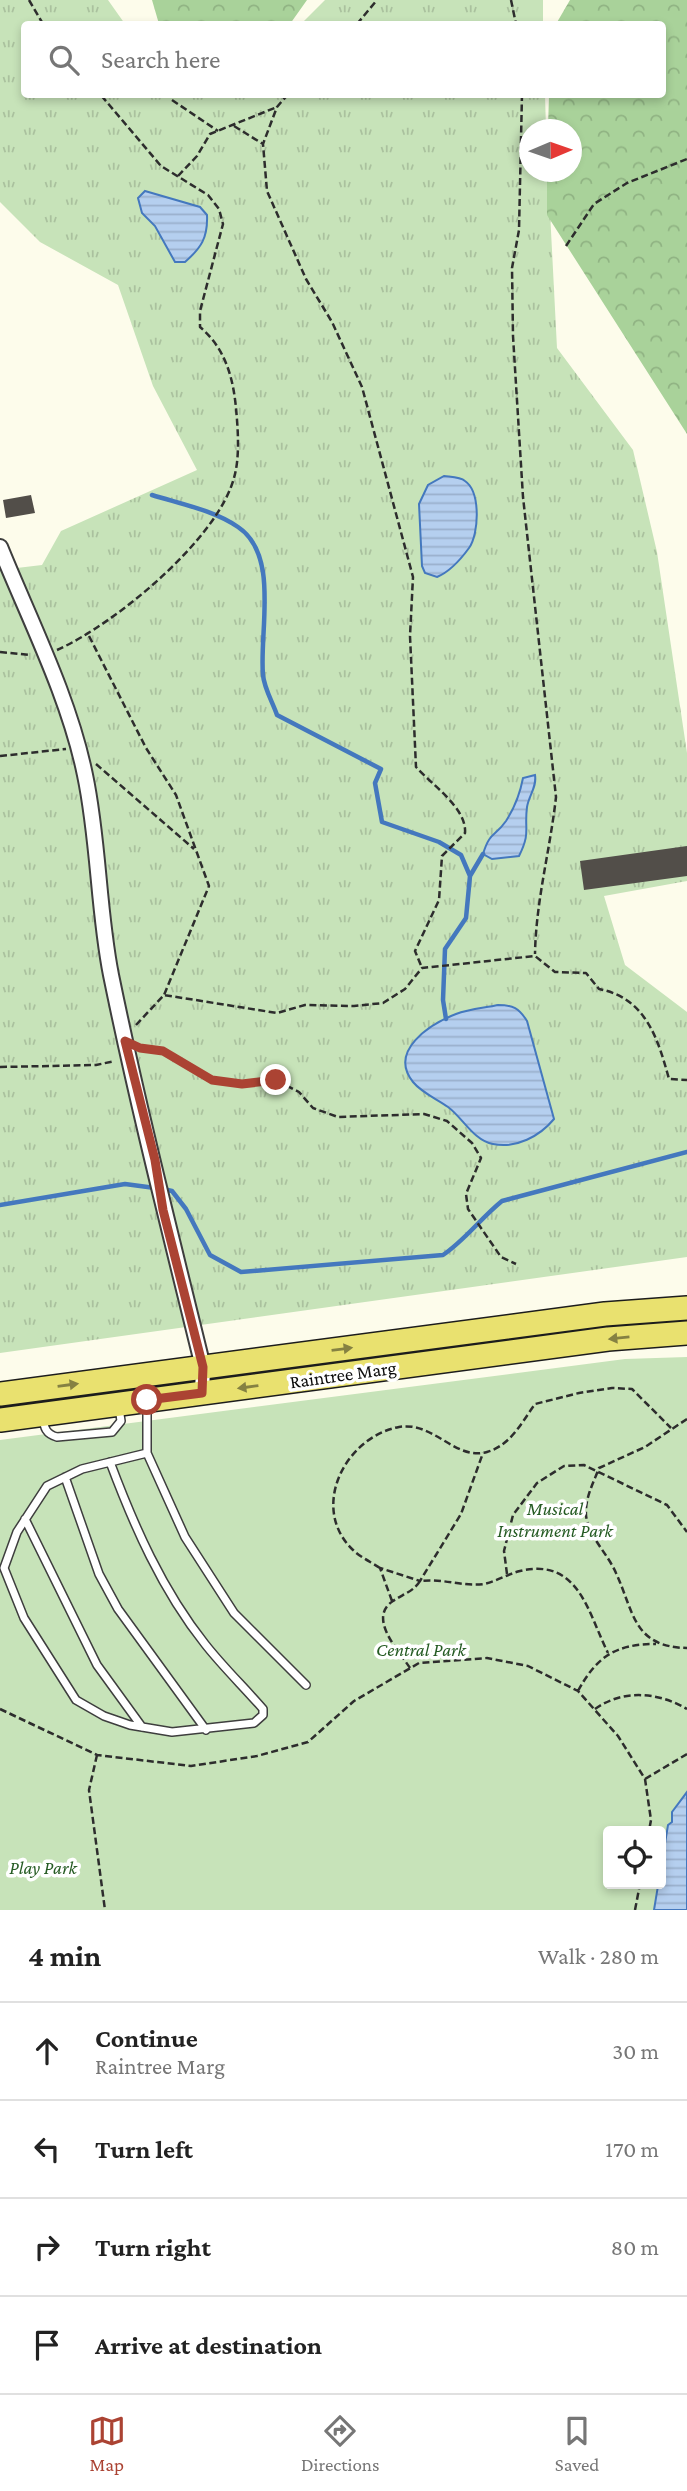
<!DOCTYPE html>
<html lang="en">
<head>
<meta charset="utf-8">
<style>
  body { margin:0; font-family:"Crimson Pro",serif; background:#f2f2f2; color:#222 }
  .controls { position:absolute; right:21px; bottom:21px; display:grid; overflow:hidden; border-radius:7px; box-shadow:0 4px 10px #0003 }
  .controls button { width:63px; height:63px; display:grid; place-items:center; padding:0; border:0; border-bottom:2px solid #e0e0e0; background:#fff; color:#222; font:35px sans-serif }
  .compass { position:absolute; left:519px; top:119px; width:63px; height:63px; border-radius:50%; background:#fff; box-shadow:0 4px 10px #0003; rotate:88deg }
  .stop { position:absolute; width:21px; height:21px; margin:-16px; border:5px solid #ab4333; border-radius:50%; background:#fff }
  .stop.end { background:#ab4333; border-color:#fff; box-shadow:0 2px 7px #0008 }
  .list { margin:0; padding:0; list-style:none }
  h2 { display:flex; justify-content:space-between; align-items:center; height:91px; margin:0; padding:0 28px; font-size:30px }
  h2 small { font-size:23px; font-weight:400; color:#767676 }
  .list li { display:grid; grid-template-columns:46px 1fr auto; gap:21px; align-items:center; box-sizing:border-box; height:98px; padding:0 28px; border-top:2px solid #e0e0e0 }
  .list b { display:block; font-size:26px; white-space:nowrap }
  .list p { margin:0; font-size:23px; white-space:nowrap; color:#767676 }
  .list em { font-size:23px; font-style:normal; color:#767676 }
  .icon { flex:none; width:38px; height:38px; fill:none; stroke:currentColor; stroke-width:2; stroke-linecap:round; stroke-linejoin:round }
  .map { position:relative; flex:none; width:687px; height:1910px; overflow:hidden }
  .search { position:absolute; background:#fff; box-shadow:0 4px 10px #0003; left:21px; right:21px; top:21px; height:77px; display:flex; align-items:center; gap:18px; box-sizing:border-box; padding:0 24px; border-radius:7px; color:#767676; font-size:26px }
  .sheet { height:483px; background:#fff }
  nav { display:flex; justify-content:space-around; align-items:center; box-sizing:border-box; height:98px; border-top:2px solid #e0e0e0; background:#fff; font-size:19px; color:#767676 }
  nav a { display:grid; justify-items:center; gap:4px }
  nav .on { color:#ab4333 }
  .map>svg:first-child { display:block }
</style>
</head>
<body>
<div class="map">
<svg width="687" height="1910" viewBox="0 0 687 1910">
  <defs>
    <pattern id="grass-tufts" width="24" height="20" patternUnits="userSpaceOnUse" patternTransform="scale(1.75)"><rect width="24" height="20" fill="#c7e3b9"/><path d="M3 7l-1-3M5 7V3M7 7l1-3M15 17l-1-3M17 17v-4M19 17l1-3" fill="none" stroke="#aac19e"/></pattern>
    <pattern id="forest-crowns" width="20" height="18" patternUnits="userSpaceOnUse" patternTransform="scale(1.75)"><rect width="20" height="18" fill="#a9d29a"/><path d="M2 6a3 3 0 1 1 6 0M12 15a3 3 0 1 1 6 0" fill="none" stroke="#90b383"/></pattern>
    <pattern id="water-rules" width="6" height="5" patternUnits="userSpaceOnUse" patternTransform="scale(1.75)"><rect width="6" height="5" fill="#b5cfef"/><path d="M0 2.5h6" fill="none" stroke="#9ab0cc"/></pattern>
  </defs>
  <rect width="100%" height="100%" fill="#fdfceb"/>
  <!-- grass -->
  <path fill="url(#grass-tufts)" d="M0,0H108L125,24H24V94L545,95L546,129L530,130V172H548L557,348L633,450L657,552L687,753V881L604,896L625,965L687,1012V1257L0,1353V570L42,565L61,531L197,470L153,386L118,285L40,242L0,202Z
    M325,0H543V24H301Z"/>
  <!-- forest -->
  <path fill="url(#forest-crowns)" d="M152,0H307L290,24H159Z
    M570,0H687V434L547,215V172H572V130L548,129L549,95L662,94V24H556Z"/>
  <!-- park -->
  <path fill="#c7e3b9" fill-rule="evenodd" d="M687,1357V1910H0V1440L625,1359ZM608,1831H661V1884H608Z"/>
  <!-- water -->
  <path fill="url(#water-rules)" stroke="#4478be" stroke-width="2" d="M145,191L200,207L207,215C208,238 201,248 185,262H175L155,226L142,213L138,198Z
    M444,476C450,477 460,477 465,481C481,492 479,534 469,548C461,559 449,572 437,577L425,573L422,566L419,504L428,485Z
    M535,775C537,787 529,795 527,807C524,830 531,832 519,856L492,859L483,854C490,831 495,837 506,821C515,807 520,794 523,778Z
    M498,1005C513,1005 519,1008 527,1021L554,1119C540,1136 516,1149 493,1144C474,1141 462,1117 448,1107C437,1099 422,1093 413,1082C388,1051 430,1024 456,1014C469,1009 484,1008 498,1005Z
    M687,1792V1910H654L668,1825L672,1822V1812Z"/>
  <g fill="none" stroke-linecap="round" stroke-linejoin="round">
    <!-- stream -->
    <path stroke="#4478be" stroke-width="4.5" d="M152,495C181,504 213,510 238,527C280,555 259,631 263,675C264,688 273,703 277,715L381,769L375,783L382,822L439,842L461,855L470,876L483,854
      M446,1019L443,1000L445,949L466,918L470,876
      M163,1189L172,1191L186,1209L210,1255L241,1272L443,1255C465,1240 480,1219 502,1201L687,1152
      M0,1205L125,1184L155,1188"/>
  </g>
  <!-- building -->
  <path fill="#524e49" d="M31,495L35,513L6,518L3,500Z
    M687,846V876L584,890L580,861Z"/>
  <g fill="none" stroke-linecap="round" stroke-linejoin="round">
    <!-- lane casing -->
    <g stroke="#3e3e3e" stroke-width="10">
      <path id="lane" d="M43,1417C44,1428 46,1434 57,1437L112,1432L121,1421L119,1408
        M147,1453L185,1537L234,1613L306,1685
        M110,1462C134,1526 162,1590 205,1644C223,1667 244,1687 263,1709V1715L254,1723L172,1732L130,1725L104,1716L76,1700L24,1618L4,1568L17,1532L47,1486L82,1469L147,1453V1404
        M65,1477L99,1574L118,1609L206,1730
        M25,1519L97,1665L142,1727"/>
    </g>
    <!-- street casing -->
    <g stroke="#3e3e3e" stroke-width="18">
      <path id="street" d="M0,547C30,621 69,697 85,775C99,841 98,910 111,975C138,1107 171,1236 203,1367L202,1393"/>
    </g>
    <!-- primary casing -->
    <g stroke="#1c1c1c" stroke-width="26">
      <path id="primary" d="M0,1394L605,1314L687,1308
        M0,1420L608,1339L687,1333"/>
    </g>
    <!-- path -->
    <path stroke="#2d2d2d" stroke-width="2.5" stroke-dasharray="7 3.5" stroke-linecap="butt" d="M29,0L43,24
      M511,0L516,24
      M357,24L377,0
      M288,94L277,107L263,144L267,191L306,279L332,322L362,387L413,577L410,636L416,767C432,785 467,808 465,833L442,856L439,900L415,951L422,968
      M522,94L519,230L512,268L513,336L523,497L556,797C550,851 536,900 535,954
      M172,100L218,131
      M234,126L263,144
      M178,176L197,156L210,134L277,107
      M566,246L594,204L627,183L687,159
      M89,636L146,748L176,795L209,886L164,995
      M57,650C115,624 217,540 234,478C240,457 238,430 236,408C233,377 225,348 200,327V311L223,224L219,209L208,195L161,166L100,94
      M0,652L31,655
      M0,756L66,749
      M96,764L194,849
      M136,1025L164,995L277,1013L305,1005L354,1006L383,1003L405,989L422,968L535,956L555,972L586,973L599,989C646,998 658,1039 669,1079L687,1080
      M139,1048L162,1051L212,1080L242,1084L276,1080L299,1092L313,1108L338,1117L424,1114L447,1121L472,1143L481,1158L466,1194L468,1209L501,1257L516,1264
      M0,1067L96,1065L115,1061
      M687,1419L645,1447L599,1468C593,1484 585,1498 586,1515C588,1536 608,1554 616,1573C634,1612 633,1647 687,1648
      M380,1568C371,1562 360,1557 353,1550C309,1508 345,1437 399,1427C434,1421 455,1461 487,1452C511,1445 522,1422 535,1404L579,1393L612,1388L632,1389L671,1428
      M507,1574L504,1551L513,1515L537,1483L564,1466L584,1465L667,1505L687,1532
      M392,1601L380,1568L420,1581L461,1514L483,1453
      M410,1668C399,1651 367,1618 393,1601C403,1594 413,1592 420,1581C443,1578 463,1587 484,1584C497,1581 508,1574 520,1571C579,1557 588,1613 608,1653
      M578,1691C597,1656 616,1644 656,1644
      M0,1709L97,1755L191,1766L257,1756L308,1742L354,1701L419,1663L487,1658L528,1666L578,1691L618,1736L645,1779L651,1820L649,1831
      M595,1709C623,1689 658,1692 687,1709
      M97,1755L89,1790L105,1910
      M645,1779L687,1754
      M635,1910L640,1884"/>
    <!-- lane -->
    <use href="#lane" stroke="#fff" stroke-width="7"/>
    <!-- street -->
    <use href="#street" stroke="#fff" stroke-width="14"/>
    <!-- primary -->
    <use href="#primary" stroke="#e9e16f" stroke-width="23"/>
  </g>
  <!-- one-way arrows -->
  <defs><path id="oneway-solid" d="M-6-.8H1V-3.2L6.5 0L1 3.2V.8H-6Z" transform="scale(1.75)"/></defs>
  <g fill="#858142">
    <use href="#oneway-solid" transform="translate(619 1338) rotate(174)"/>
    <use href="#oneway-solid" transform="translate(342 1349) rotate(-7)"/>
    <use href="#oneway-solid" transform="translate(68 1385) rotate(-8)"/>
    <use href="#oneway-solid" transform="translate(248 1387) rotate(172)"/>
  </g>
  <g fill="none" stroke-linecap="round" stroke-linejoin="round">
    <!-- route -->
    <path stroke="#ab4333" stroke-width="9" d="M147,1400L202,1393L203,1367L163,1210L155,1160L125,1041L140,1048L163,1051L212,1080L242,1084L276,1080"/>
  </g>
  <g text-anchor="middle" stroke-width="7" stroke-linejoin="round" paint-order="stroke">
    <!-- street labels -->
    <g font-size="19" fill="#0b0b0b" stroke="#fff">
      <text transform="translate(343 1374) rotate(-8)" y="7">Raintree Marg</text>
    </g>
    <!-- park labels -->
    <g font-size="19" font-style="italic" fill="#255b23" stroke="#fff">
      <text x="555" y="1515">Musical<tspan x="555" dy="22">Instrument Park</tspan></text>
      <text x="421" y="1656">Central Park</text>
      <text x="43" y="1874">Play Park</text>
    </g>
  </g>
</svg>
<div class="controls">
<button><svg class="icon" aria-label="locate" viewBox="0 0 24 24"><circle cx="12" cy="12" r="6"/><path d="M12 2v4M12 18v4M2 12h4M18 12h4"/></svg></button>
</div>
<svg class="compass" viewBox="-18 -18 36 36"><path d="M0-13l5 13h-10z" fill="#e53935"/><path d="M0 13l5-13h-10z" fill="#767676"/></svg>
<div class="stop" style="left:147px;top:1400px"></div>
<div class="stop end" style="left:276px;top:1080px"></div>
<div class="search"><svg class="icon" aria-label="search" viewBox="0 0 24 24"><circle cx="10" cy="10" r="6"/><path d="M15 15l6 6"/></svg>Search here</div>
</div>
<section class="sheet">
<h2>4 min<small>Walk · 280 m</small></h2>
<ul class="list">
<li><svg class="icon" aria-label="ahead" viewBox="0 0 24 24"><path d="M12 20V5M6 11l6-6 6 6"/></svg><div><b>Continue</b><p>Raintree Marg</p></div><em>30 m</em></li>
<li><svg class="icon" aria-label="left" viewBox="0 0 24 24"><path d="M17 20v-9H6M10 6l-5 5 5 5"/></svg><div><b>Turn left</b></div><em>170 m</em></li>
<li><svg class="icon" aria-label="right" viewBox="0 0 24 24"><path d="M7 20v-9h11M14 6l5 5-5 5"/></svg><div><b>Turn right</b></div><em>80 m</em></li>
<li><svg class="icon" aria-label="arrive" viewBox="0 0 24 24"><path d="M6 21V4h12l-3 4 3 4H6"/></svg><div><b>Arrive at destination</b></div></li>
</ul>
</section>
<nav>
<a class="on"><svg class="icon" aria-label="map" viewBox="0 0 24 24"><path d="M3 6l6-2 6 2 6-2v14l-6 2-6-2-6 2zM9 4v14M15 6v14"/></svg>Map</a>
<a><svg class="icon" aria-label="directions" viewBox="0 0 24 24"><path d="M12 3l9 9-9 9-9-9zM9 14v-3h6M13 9l2 2-2 2"/></svg>Directions</a>
<a><svg class="icon" aria-label="saved" viewBox="0 0 24 24"><path d="M7 4h10v16l-5-4-5 4z"/></svg>Saved</a>
</nav>
</body>
</html>
